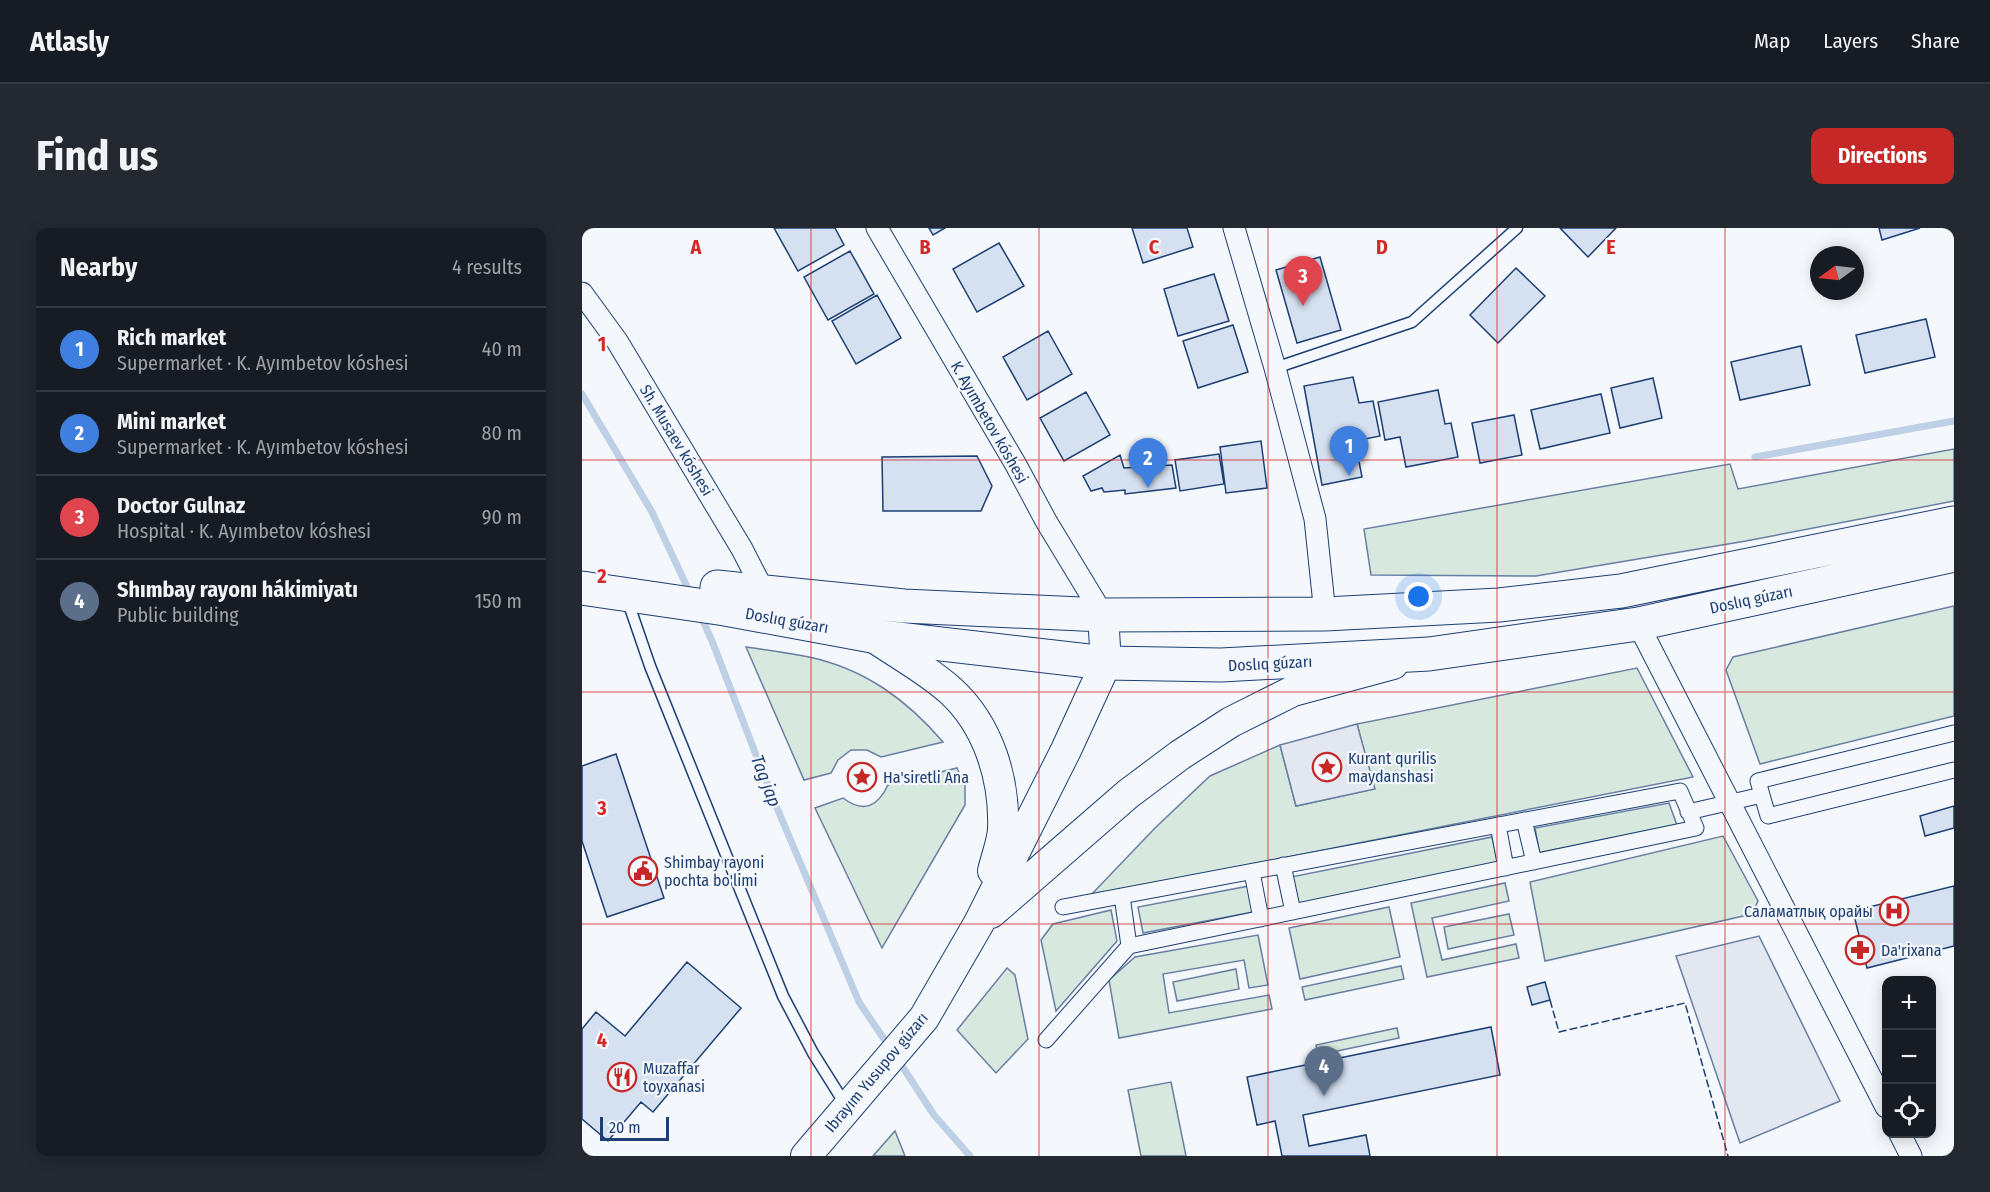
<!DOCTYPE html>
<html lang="en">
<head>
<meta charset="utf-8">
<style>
  body { margin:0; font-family:"Fira Sans Condensed",sans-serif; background:#242831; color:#f1f3f6 }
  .controls { position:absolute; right:18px; bottom:18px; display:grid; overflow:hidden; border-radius:12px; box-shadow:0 3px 15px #0003 }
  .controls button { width:54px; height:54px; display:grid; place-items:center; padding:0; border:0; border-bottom:2px solid #363941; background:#171b24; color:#f1f3f6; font:30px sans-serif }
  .compass { position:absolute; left:1228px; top:18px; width:54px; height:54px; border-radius:50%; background:#171b24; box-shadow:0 3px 15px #0003; rotate:255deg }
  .scale { position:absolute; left:18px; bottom:15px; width:69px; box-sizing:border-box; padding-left:6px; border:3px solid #1d3f73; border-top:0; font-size:16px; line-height:21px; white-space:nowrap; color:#1d3f73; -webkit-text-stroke:4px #f4f7fb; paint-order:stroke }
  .you { position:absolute; left:837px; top:369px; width:21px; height:21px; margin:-15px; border:4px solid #fff; border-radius:50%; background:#1a73e8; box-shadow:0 0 0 9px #1a73e833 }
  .badge { display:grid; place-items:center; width:39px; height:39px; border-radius:50%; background:#c62828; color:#fff; font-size:20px; font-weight:700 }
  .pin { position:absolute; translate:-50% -50px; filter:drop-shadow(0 2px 3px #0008) }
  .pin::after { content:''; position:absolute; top:32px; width:21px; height:18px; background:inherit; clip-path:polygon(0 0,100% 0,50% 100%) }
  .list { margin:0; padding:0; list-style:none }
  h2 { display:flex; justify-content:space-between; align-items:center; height:78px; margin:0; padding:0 24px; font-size:26px }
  h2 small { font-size:20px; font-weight:400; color:#9ea1a6 }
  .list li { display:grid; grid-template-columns:39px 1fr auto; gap:18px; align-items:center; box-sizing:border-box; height:84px; padding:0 24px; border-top:2px solid #363941 }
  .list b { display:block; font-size:22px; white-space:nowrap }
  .list p { margin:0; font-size:20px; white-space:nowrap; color:#9ea1a6 }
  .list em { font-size:20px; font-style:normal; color:#9ea1a6 }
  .icon { flex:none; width:33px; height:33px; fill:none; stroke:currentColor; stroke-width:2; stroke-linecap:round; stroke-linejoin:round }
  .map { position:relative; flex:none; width:1372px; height:928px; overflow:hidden; border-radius:12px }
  header { display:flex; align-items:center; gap:36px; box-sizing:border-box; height:84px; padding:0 30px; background:#171b24; border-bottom:2px solid #363941 }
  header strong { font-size:28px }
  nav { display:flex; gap:33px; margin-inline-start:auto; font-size:21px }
  .intro { display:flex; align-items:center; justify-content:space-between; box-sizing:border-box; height:144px; padding:0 36px }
  h1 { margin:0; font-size:42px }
  .button { padding:15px 27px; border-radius:12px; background:#c62828; color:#fff; font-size:21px; font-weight:700 }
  main { display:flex; gap:36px; padding:0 36px }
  aside { flex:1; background:#171b24; border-radius:12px; box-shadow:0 3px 15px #0003 }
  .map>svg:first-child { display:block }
</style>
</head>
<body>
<header>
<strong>Atlasly</strong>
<nav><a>Map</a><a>Layers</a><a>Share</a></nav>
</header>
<div class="intro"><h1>Find us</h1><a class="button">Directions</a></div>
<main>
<aside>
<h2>Nearby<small>4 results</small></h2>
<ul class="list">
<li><span class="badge" style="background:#3f7fe0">1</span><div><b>Rich market</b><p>Supermarket · K. Ayımbetov kóshesi</p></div><em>40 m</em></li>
<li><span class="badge" style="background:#3f7fe0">2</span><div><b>Mini market</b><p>Supermarket · K. Ayımbetov kóshesi</p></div><em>80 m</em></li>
<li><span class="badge" style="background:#e0444e">3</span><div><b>Doctor Gulnaz</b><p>Hospital · K. Ayımbetov kóshesi</p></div><em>90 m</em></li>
<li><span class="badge" style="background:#5c6f8a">4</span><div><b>Shımbay rayonı hákimiyatı</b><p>Public building</p></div><em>150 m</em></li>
</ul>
</aside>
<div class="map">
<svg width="1372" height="928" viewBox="0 0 1372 928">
  <rect width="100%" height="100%" fill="#f4f7fb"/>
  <!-- grass -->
  <path fill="#d7e8df" stroke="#687fa3" stroke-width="1.5" d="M1372,221V273L1164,313L954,348L789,347L782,301L1148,236L1156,261Z
    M1372,378V488L1178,536L1144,442L1151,429Z
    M164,419C185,422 206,425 227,429C283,441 325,472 361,514L299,529L285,522H269L256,532L249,545L222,552Z
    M1055,440L1111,549L508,668L573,600L628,548L698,517L714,578L792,561L775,496Z
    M375,540L383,558V577L300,720L233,580L261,570C282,586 296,578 306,557Z
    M1087,575L1096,600L958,627L953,600Z
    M1141,608L1176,673L1170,686L963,733L948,654Z
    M910,609L916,636L714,676L709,649Z
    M923,655L927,673L850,690L860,732L934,716L937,730L845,749L829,675Z
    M667,658L671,684L561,705L556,679Z
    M807,679L818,729L718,751L707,700Z
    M529,682L535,713L474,783L459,712L471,696Z
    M927,686L932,707L866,721L862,699Z
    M676,707L686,757L667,760L662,732L581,746L587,785L687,767L690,781L537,810L527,752L553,729Z
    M819,738L822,751L723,772L720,759Z
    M425,740L433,747L446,811L414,845L375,802Z
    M654,741L657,761L595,773L591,754Z
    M815,800L817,810L736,827L734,817Z
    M589,854L604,928H559L546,862Z
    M313,903L323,928H291Z"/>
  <!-- parking -->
  <path fill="#e3e8f0" stroke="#687fa3" stroke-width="1.5" d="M775,496L793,561L714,578L698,517Z
    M1177,708L1258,873L1158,915L1094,728Z"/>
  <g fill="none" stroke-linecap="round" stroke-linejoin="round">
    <!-- stream -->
    <path stroke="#bed0e5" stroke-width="7" d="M0,166L70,284L108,365
      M1173,229L1372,193
      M118,386L130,413L190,568L277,774L308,820
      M316,832L352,887L388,928"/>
  </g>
  <!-- building -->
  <path fill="#d5e0f0" stroke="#1d3f73" stroke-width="1.5" d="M192,0H253L262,17L216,43Z
    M347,0H363L351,7Z
    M550,0H605L611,19L561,35Z
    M978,0H1034L1006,29Z
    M1297,0H1338L1300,12Z
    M417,15L442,58L395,84L371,41Z
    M268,23L292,66L246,92L222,49Z
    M738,29L759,102L715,115L694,42Z
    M934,40L963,68L916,115L888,87Z
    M632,46L647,93L596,108L582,61Z
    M295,67L319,110L274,136L250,93Z
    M1344,91L1353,129L1283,145L1274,107Z
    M651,97L666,144L616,160L601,113Z
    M466,103L490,146L445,172L421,129Z
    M1219,118L1228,157L1158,172L1149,134Z
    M771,149L777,175L791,173L798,208L773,213L780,249L740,257L722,158Z
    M1071,150L1080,190L1038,200L1029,160Z
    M856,162L863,196L869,195L876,229L824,239L818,209L803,212L796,174Z
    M504,164L528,207L482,233L458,190Z
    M1019,166L1028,205L958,221L949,182Z
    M932,187L940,227L898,235L890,195Z
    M679,213L685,260L644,265L638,219Z
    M637,226L642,256L598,263L593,232Z
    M538,227L542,240L590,237L594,260L543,266V262L522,264L520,260L509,263L501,248Z
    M395,228L410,258L399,283H301L300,229Z
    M34,526L82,670L25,689L0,613V538Z
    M1372,578V600L1343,608L1338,588Z
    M1372,658V718L1285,740L1271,683Z
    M105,734L159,780L71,884L59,874L26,913L0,891V801L14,784L43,808Z
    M963,754L968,772L950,777L945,759Z
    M909,799L918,847L721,887L727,918L784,907L788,928H700L693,893L675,897L665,849Z"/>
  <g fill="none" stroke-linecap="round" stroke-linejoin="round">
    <!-- service casing -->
    <g stroke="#1d3f73" stroke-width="13">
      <path id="service" d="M693,140L830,94L935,0
        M45,371L68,438L201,768L231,825L263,876"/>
    </g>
    <!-- pedestrian casing -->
    <g stroke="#1d3f73" stroke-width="17">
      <path id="pedestrian" d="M1372,505L1176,553L1186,588L1372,542
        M1106,584L1180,567
        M942,592L952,634
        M916,597L924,640
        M701,637L711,684
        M670,644L679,691
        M540,668L547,718
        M464,812L547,718L1114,600L1098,563L481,679"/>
    </g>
    <!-- minor casing -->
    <g stroke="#1d3f73" stroke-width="23">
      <path id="minor" d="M295,0L434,237L464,293L521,387
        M652,0L693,140L733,291L743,386
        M0,65L35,113L160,321L182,364
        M1056,396L1304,879
        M1318,906L1329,928"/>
    </g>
    <!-- secondary casing -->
    <g stroke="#1d3f73" stroke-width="32">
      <path id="secondary" d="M290,408C316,426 346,442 369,463C407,498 423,552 421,602C420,615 414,630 411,643
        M409,685L546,566L598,527L649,494L711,463L811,436
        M224,928L342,790L397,695L484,522L524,435L521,387"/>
    </g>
    <!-- primary casing -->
    <g stroke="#1d3f73" stroke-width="35">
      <path id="primary" d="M135,359L322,378L521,387L743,386L917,377L1039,363L1372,295
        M0,360L143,381L290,408L524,435L639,437L847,426L1056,396L1372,327"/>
    </g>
    <!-- service -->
    <use href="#service" stroke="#f4f7fb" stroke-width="10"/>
    <!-- pedestrian -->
    <use href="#pedestrian" stroke="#f4f7fb" stroke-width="15"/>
    <!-- minor -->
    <use href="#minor" stroke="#f4f7fb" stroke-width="21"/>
    <!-- secondary -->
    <use href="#secondary" stroke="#f4f7fb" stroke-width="30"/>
    <!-- primary -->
    <use href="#primary" stroke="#f4f7fb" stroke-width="33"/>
    <!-- fence -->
    <path stroke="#1d3f73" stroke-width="1.5" stroke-dasharray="8 3" stroke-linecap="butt" d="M968,772L977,804L1103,775L1146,928"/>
  </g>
  <!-- grid -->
  <path fill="none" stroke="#d62828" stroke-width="1.5" stroke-opacity="0.55" d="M229,0V928M457,0V928M686,0V928M915,0V928M1143,0V928M0,232H1372M0,464H1372M0,696H1372"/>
  <!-- icons -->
  <defs>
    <g id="sight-ring" transform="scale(1.5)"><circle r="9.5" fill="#f4f7fb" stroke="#c62828" stroke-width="1.5"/><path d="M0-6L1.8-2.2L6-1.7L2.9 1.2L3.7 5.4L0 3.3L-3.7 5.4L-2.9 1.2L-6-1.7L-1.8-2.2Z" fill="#c62828"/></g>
    <g id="civic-ring" transform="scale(1.5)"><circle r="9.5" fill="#f4f7fb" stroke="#c62828" stroke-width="1.5"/><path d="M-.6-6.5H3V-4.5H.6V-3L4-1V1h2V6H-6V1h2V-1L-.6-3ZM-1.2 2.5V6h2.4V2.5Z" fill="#c62828"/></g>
    <g id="hospital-ring" transform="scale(1.5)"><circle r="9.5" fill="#f4f7fb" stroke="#c62828" stroke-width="1.5"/><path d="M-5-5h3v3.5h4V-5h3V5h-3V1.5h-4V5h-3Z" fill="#c62828"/></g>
    <g id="pharmacy-ring" transform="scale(1.5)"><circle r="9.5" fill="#f4f7fb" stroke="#c62828" stroke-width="1.5"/><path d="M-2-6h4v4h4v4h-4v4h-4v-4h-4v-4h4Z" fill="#c62828"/></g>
    <g id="restaurant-ring" transform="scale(1.5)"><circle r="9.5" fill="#f4f7fb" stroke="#c62828" stroke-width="1.5"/><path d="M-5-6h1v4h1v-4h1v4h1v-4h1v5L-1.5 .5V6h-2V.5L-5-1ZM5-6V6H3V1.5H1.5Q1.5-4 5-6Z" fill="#c62828"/></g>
  </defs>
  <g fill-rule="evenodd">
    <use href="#sight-ring" x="745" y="539"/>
    <use href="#sight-ring" x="280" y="549"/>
    <use href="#civic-ring" x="61" y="643"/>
    <use href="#hospital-ring" x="1312" y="683"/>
    <use href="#pharmacy-ring" x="1278" y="722"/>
    <use href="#restaurant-ring" x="40" y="849"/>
  </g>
  <g text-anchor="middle" stroke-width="4.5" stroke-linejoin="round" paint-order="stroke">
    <!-- street labels -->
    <g font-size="16" fill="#1d3f73" stroke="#f4f7fb">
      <text transform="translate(408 194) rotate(60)" y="6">K. Ayımbetov kóshesi</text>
      <text transform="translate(95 212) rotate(59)" y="6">Sh. Musaev kóshesi</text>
      <text transform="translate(1169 371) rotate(-12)" y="6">Doslıq gúzarı</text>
      <text transform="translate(205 392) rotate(10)" y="6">Doslıq gúzarı</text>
      <text transform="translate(688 435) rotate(-3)" y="6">Doslıq gúzarı</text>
      <text transform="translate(294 844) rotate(-50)" y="6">Ibrayım Yusupov gúzarı</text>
    </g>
    <!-- poi labels -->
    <g font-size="16" fill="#1d3f73" stroke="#f4f7fb" text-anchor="start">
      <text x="766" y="536">Kurant qurilis<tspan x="766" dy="18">maydanshasi</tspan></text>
      <text x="301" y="555">Ha'siretli Ana</text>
      <text x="82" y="640">Shimbay rayoni<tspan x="82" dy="18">pochta bo'limi</tspan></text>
      <text x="1291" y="689" text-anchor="end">Саламатлық орайы</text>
      <text x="1299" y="728">Da'rixana</text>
      <text x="61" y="846">Muzaffar<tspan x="61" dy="18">toyxanasi</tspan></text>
    </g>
    <!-- water labels -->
    <g font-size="18" font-style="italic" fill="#1d3f73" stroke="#f4f7fb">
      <text transform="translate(184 553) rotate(69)" y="6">Tag jap</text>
    </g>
  </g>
  <g font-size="20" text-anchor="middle" font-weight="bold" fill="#d62828" stroke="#f4f7fb" stroke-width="4.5" stroke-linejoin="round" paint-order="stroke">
    <text x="114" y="26">A</text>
    <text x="343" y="26">B</text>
    <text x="572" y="26">C</text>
    <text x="800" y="26">D</text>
    <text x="1029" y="26">E</text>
    <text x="20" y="123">1</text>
    <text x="20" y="355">2</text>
    <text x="20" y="587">3</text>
    <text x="20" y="819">4</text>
  </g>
</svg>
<div class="controls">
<button>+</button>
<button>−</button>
<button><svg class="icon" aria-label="locate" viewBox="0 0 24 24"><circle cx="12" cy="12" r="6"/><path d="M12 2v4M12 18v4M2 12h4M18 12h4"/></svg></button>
</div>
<svg class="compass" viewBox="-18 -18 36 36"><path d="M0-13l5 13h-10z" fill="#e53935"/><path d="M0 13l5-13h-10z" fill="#9ea1a6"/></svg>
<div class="scale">20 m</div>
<div class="you"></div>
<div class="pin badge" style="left:767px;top:248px;background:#3f7fe0">1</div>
<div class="pin badge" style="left:566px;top:260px;background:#3f7fe0">2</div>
<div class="pin badge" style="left:721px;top:78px;background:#e0444e">3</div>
<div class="pin badge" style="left:742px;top:868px;background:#5c6f8a">4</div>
</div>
</main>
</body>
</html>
